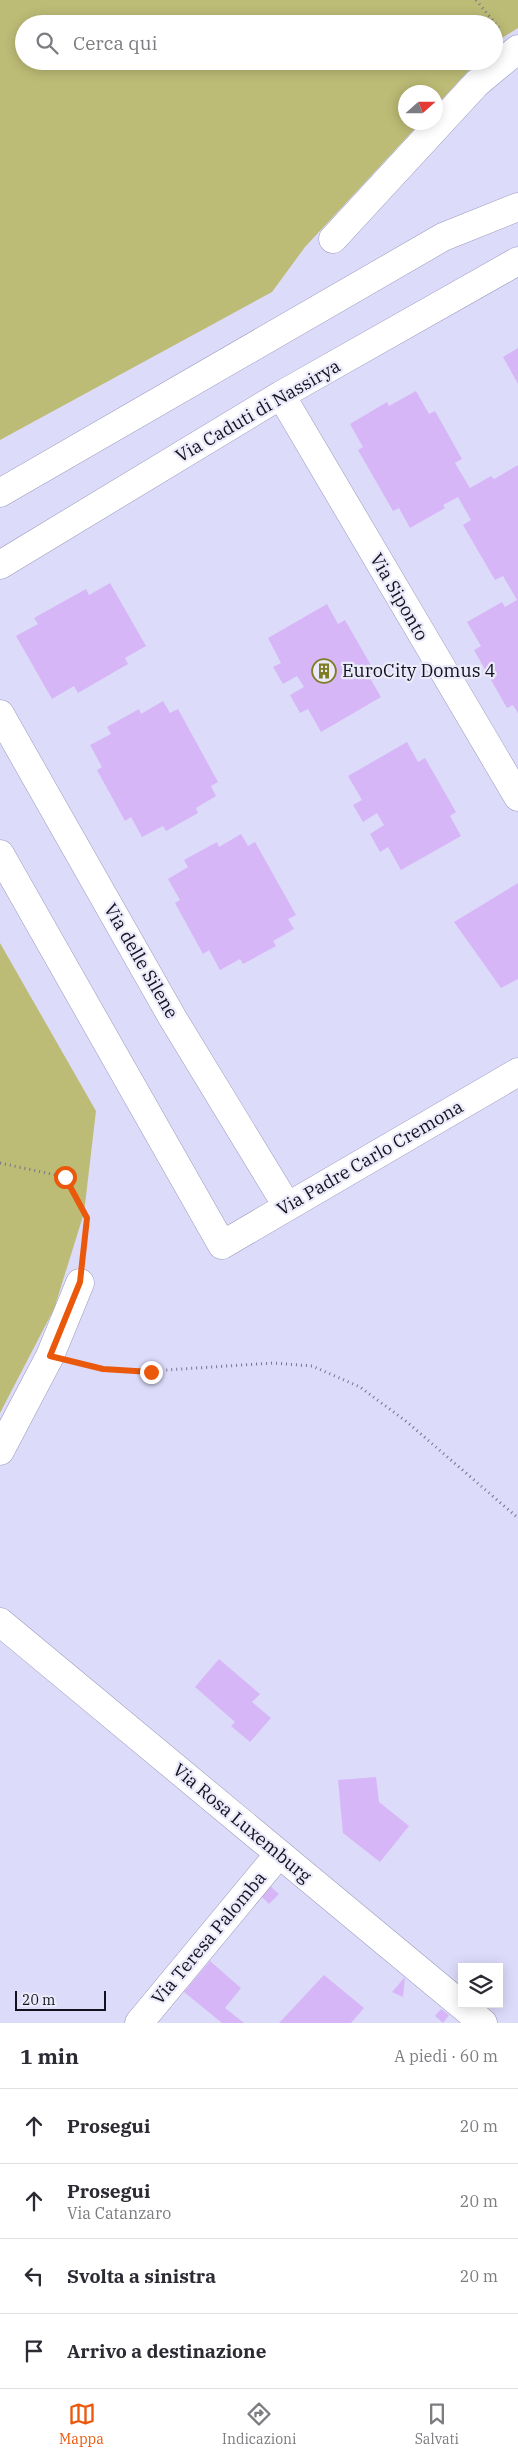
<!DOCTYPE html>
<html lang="it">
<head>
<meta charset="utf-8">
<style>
  body { margin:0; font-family:"IBM Plex Serif",serif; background:#f2f2f3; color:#2b2b33 }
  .controls { position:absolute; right:15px; bottom:15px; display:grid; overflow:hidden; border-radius:0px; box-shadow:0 2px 12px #0003 }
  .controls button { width:45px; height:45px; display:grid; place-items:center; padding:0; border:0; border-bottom:1px solid #e1e1e2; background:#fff; color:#2b2b33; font:25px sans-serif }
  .compass { position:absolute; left:398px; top:85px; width:45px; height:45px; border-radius:50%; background:#fff; box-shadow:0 2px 12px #0003; rotate:69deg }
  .scale { position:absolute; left:15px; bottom:12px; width:91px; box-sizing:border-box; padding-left:5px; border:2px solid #12111d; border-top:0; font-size:14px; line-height:18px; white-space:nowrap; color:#12111d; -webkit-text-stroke:4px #ebeafa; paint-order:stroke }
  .stop { position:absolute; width:15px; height:15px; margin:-11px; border:4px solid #ea580c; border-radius:50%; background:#fff }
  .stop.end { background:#ea580c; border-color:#fff; box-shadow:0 1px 5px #0008 }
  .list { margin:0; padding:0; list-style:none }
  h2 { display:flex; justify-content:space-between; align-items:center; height:65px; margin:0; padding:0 20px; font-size:21px }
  h2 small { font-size:16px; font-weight:400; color:#7c7c81 }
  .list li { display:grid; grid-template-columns:32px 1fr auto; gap:15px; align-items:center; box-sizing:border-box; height:75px; padding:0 20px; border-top:1px solid #e1e1e2 }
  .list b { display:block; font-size:19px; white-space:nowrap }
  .list p { margin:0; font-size:16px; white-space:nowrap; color:#7c7c81 }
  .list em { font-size:16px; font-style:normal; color:#7c7c81 }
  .icon { flex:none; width:28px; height:28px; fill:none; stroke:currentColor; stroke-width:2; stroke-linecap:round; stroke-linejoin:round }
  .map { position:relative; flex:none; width:518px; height:2023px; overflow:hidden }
  .search { position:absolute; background:#fff; box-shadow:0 2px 12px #0003; left:15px; right:15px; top:15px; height:55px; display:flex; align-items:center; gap:12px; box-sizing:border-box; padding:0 18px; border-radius:28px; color:#7c7c81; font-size:19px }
  .sheet { height:365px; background:#fff }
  nav { display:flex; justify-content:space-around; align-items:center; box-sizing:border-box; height:70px; border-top:1px solid #e1e1e2; background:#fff; font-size:14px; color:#7c7c81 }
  nav a { display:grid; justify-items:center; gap:2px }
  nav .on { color:#ea580c }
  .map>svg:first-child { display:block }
</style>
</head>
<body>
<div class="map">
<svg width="518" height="2023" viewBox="0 0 518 2023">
  <rect width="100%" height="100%" fill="#dddbfa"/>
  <!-- green -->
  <path fill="#bdbc76" d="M0,0H518V28L494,43V24H24V61H477L436,106V92H406V122L420,123L305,247L272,292L0,440Z
    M0,943L96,1111L84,1213L54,1309L0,1413Z"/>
  <!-- building -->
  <path fill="#d7b6f7" d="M518,348V384L503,357Z
    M416,391L429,414L435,411L462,459L455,463L470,488L491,476L494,479L518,465V713L513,705L507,708L474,650L481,646L467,622L502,602L505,607L517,600L503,576L495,580L463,525L471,520L458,497L443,505L445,508L410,528L399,508L393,511L358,450L363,447L350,424L387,402L389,406Z
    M110,583L146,646L125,658L128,664L78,693L74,686L52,699L16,636L38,624L34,618L86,589L89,595Z
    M327,604L338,624L345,620L376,674L370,678L381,697L321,732L308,709L300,713L290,695L304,687L297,676L283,684L273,667L281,663L268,638Z
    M163,701L170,713L178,709L218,782L211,786L216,796L196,808L198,813L166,831L163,826L142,837L131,817L125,821L97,770L102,767L90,745L111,734L107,727L139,709L141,714Z
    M407,742L418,762L425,758L456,812L450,816L461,836L401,870L388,847L380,852L370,834L384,825L377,813L363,822L353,805L362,800L348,776Z
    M241,834L248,846L255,842L296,915L288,919L294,929L273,941L276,946L243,964L240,959L220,970L209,950L203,954L175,903L180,900L168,879L188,867L184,860L217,842L219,847Z
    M518,883V979L501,988L454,922Z
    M219,1659L260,1694L252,1702L271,1718L250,1742L231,1726L235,1722L195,1687Z
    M376,1777L379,1802L409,1826L380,1862L343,1833L338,1780Z
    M270,1886L279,1894L269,1904L262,1897Z
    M210,1961L241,1988L225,2008L244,2023H222L184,1992Z
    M324,1975L364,2008L351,2023H279Z
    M405,1977L403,1997L392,1992Z
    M441,2009L449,2015L443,2023L435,2016Z"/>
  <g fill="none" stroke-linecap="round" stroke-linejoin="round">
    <!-- minor casing -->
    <g stroke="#9b99bd" stroke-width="29">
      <path id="minor" d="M333,239L477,83L518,49
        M281,395L518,797
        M0,493L443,237L518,207
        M0,565L281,395L518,261
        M0,714L172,1017L287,1206
        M0,854L222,1245L518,1072
        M0,1451L50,1356L80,1283
        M0,1622L483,2023
        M139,2023L279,1854"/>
    </g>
    <!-- path -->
    <path stroke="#757489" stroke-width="3" stroke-dasharray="1 4" stroke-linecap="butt" d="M476,0L499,28
      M0,1163L65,1177L87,1218L83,1254
      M77,1363L103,1369L151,1371L273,1363L312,1366L360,1387L407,1422L518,1518"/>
    <!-- minor -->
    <use href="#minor" stroke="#fff" stroke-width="28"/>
  </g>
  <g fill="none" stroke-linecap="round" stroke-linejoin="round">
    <!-- route -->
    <path stroke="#ea580c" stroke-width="6" d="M65,1177L87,1218L80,1282L50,1356L103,1369L151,1372"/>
  </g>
  <!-- icons -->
  <defs>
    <g id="building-ring" transform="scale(1.25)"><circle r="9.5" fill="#ebeafa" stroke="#7f7c23" stroke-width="1.5"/><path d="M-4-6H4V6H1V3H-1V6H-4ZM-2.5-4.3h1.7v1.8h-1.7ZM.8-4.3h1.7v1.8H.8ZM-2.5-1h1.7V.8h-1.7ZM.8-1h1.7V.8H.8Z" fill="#7f7c23"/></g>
  </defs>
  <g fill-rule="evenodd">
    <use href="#building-ring" x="324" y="671"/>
  </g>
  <g text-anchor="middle" stroke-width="4.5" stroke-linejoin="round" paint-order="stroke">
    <!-- street labels -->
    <g font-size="18" fill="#12111d" stroke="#ebeafa">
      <text transform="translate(258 411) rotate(-30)" y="6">Via Caduti di Nassirya</text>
      <text transform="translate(399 597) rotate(60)" y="6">Via Siponto</text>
      <text transform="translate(141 961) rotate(60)" y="6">Via delle Silene</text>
      <text transform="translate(370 1158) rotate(-30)" y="6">Via Padre Carlo Cremona</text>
      <text transform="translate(242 1823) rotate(40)" y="6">Via Rosa Luxemburg</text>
      <text transform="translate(209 1938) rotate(-50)" y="6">Via Teresa Palomba</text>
    </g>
    <!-- poi labels -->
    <g font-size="18" fill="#12111d" stroke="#ebeafa" text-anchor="start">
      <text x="342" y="677">EuroCity Domus 4</text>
    </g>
  </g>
</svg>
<div class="controls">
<button><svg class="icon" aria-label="layers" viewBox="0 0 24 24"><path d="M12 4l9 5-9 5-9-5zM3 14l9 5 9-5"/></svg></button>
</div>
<svg class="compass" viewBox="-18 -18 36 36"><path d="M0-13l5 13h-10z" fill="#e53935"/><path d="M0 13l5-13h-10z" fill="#7c7c81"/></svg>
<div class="scale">20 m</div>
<div class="stop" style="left:65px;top:1177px"></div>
<div class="stop end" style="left:151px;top:1372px"></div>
<div class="search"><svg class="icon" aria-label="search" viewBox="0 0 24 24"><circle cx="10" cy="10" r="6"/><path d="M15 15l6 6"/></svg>Cerca qui</div>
</div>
<section class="sheet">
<h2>1 min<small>A piedi · 60 m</small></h2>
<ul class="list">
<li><svg class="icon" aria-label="ahead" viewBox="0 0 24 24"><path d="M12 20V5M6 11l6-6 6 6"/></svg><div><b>Prosegui</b></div><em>20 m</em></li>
<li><svg class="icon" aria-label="ahead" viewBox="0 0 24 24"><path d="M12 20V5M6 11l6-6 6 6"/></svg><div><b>Prosegui</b><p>Via Catanzaro</p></div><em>20 m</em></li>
<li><svg class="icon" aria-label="left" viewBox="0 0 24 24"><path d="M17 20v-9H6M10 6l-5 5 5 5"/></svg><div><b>Svolta a sinistra</b></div><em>20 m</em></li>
<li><svg class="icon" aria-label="arrive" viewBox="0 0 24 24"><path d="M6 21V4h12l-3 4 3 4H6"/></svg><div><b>Arrivo a destinazione</b></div></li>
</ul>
</section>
<nav>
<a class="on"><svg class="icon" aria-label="map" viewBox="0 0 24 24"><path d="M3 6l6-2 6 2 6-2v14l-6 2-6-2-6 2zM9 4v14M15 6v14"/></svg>Mappa</a>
<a><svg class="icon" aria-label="directions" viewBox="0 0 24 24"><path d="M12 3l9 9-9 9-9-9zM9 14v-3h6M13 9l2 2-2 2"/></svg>Indicazioni</a>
<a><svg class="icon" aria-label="saved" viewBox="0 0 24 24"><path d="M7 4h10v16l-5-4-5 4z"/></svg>Salvati</a>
</nav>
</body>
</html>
